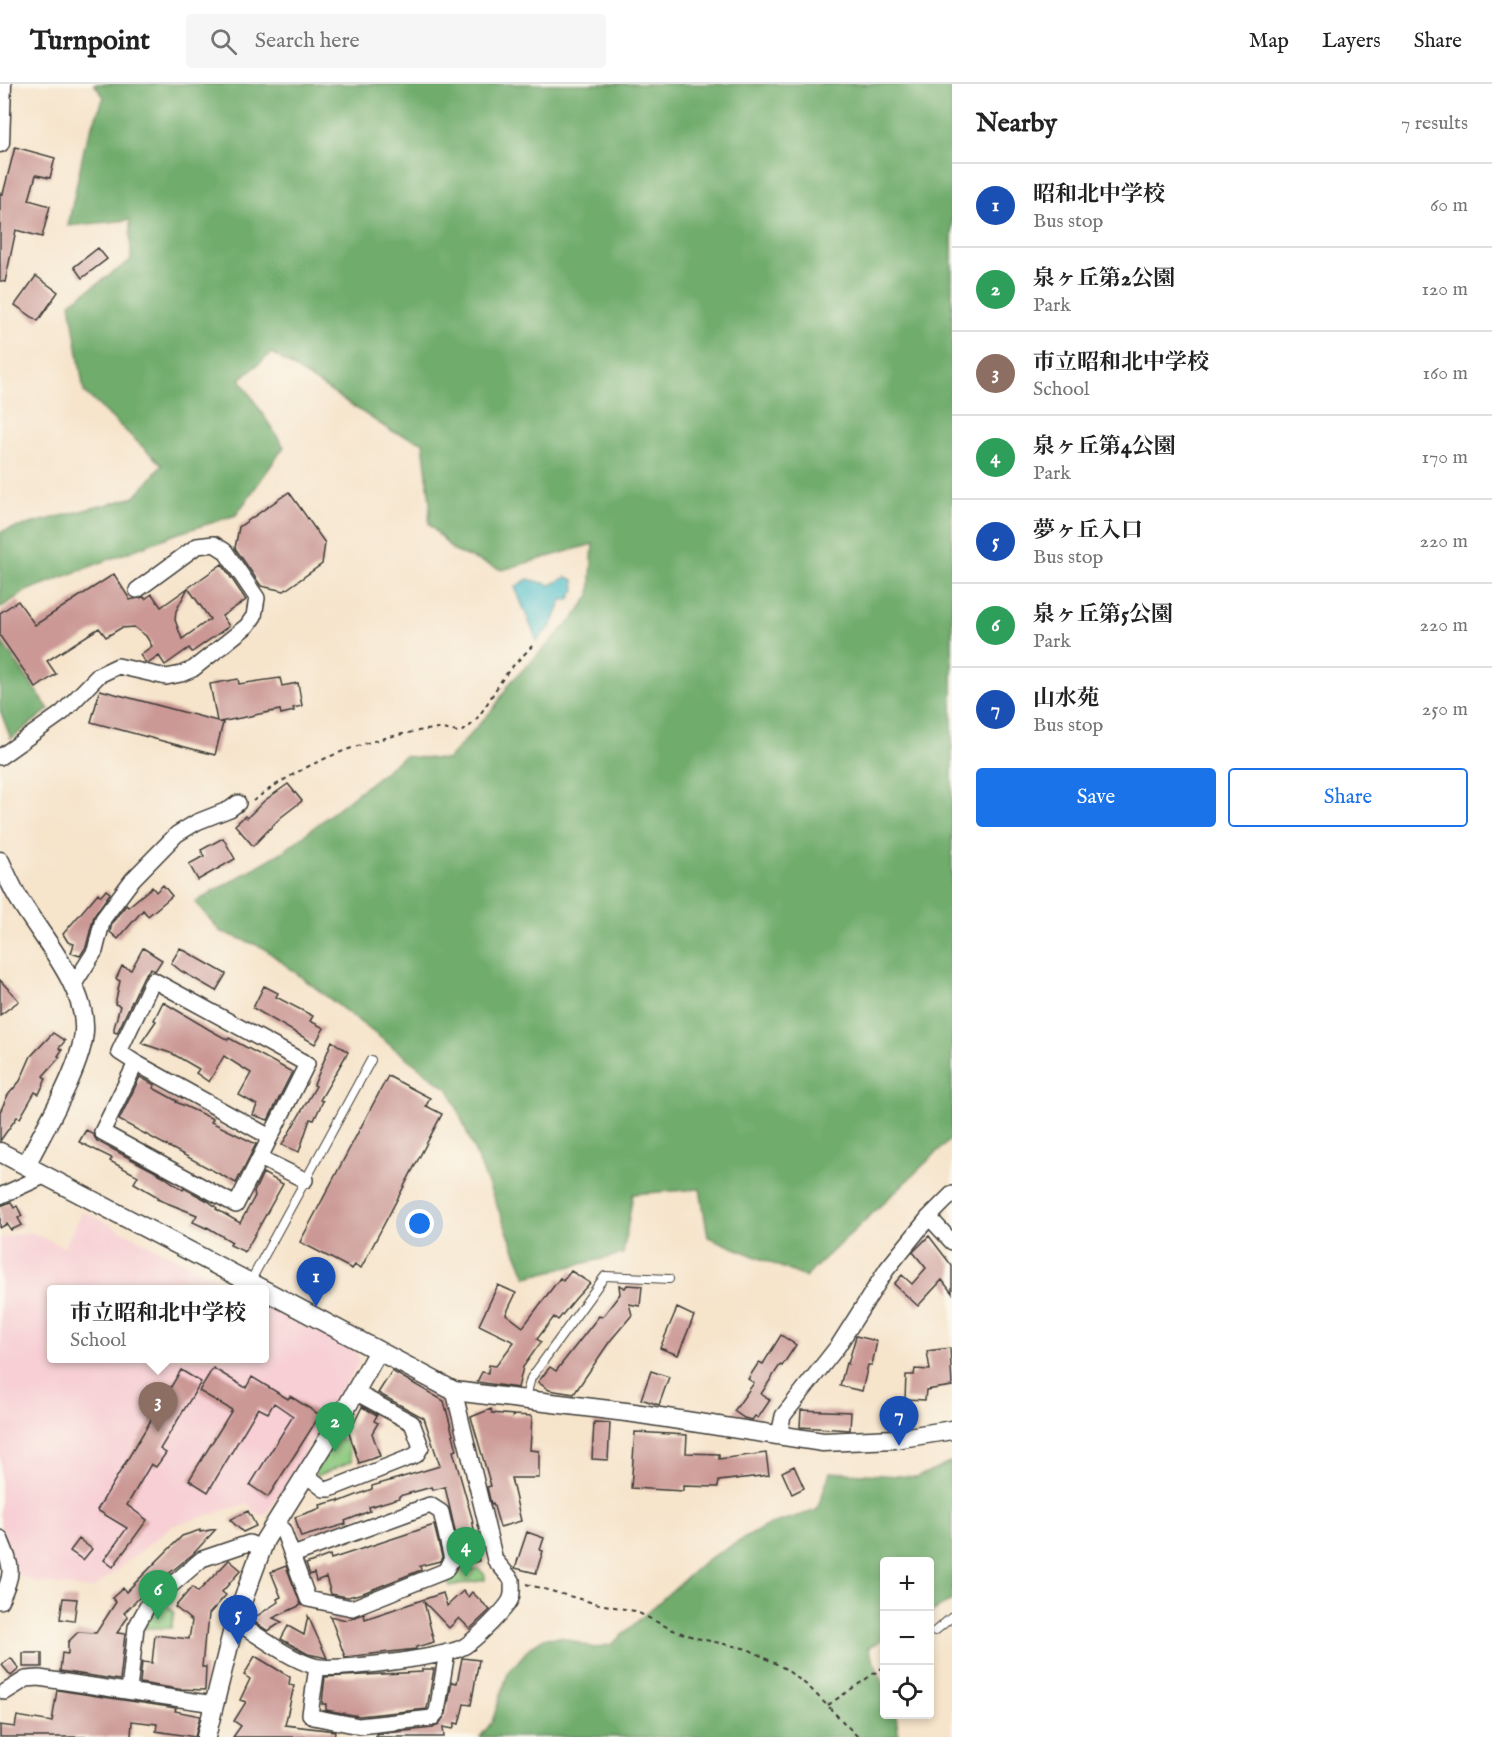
<!DOCTYPE html>
<html lang="en">
<head>
<meta charset="utf-8">
<style>
  body { margin:0; font-family:"IM FELL English","Noto Serif JP",serif; background:#f6f6f6; color:#222 }
  .controls { position:absolute; right:18px; bottom:18px; display:grid; overflow:hidden; border-radius:6px; box-shadow:0 3px 9px #0003 }
  .controls button { width:54px; height:54px; display:grid; place-items:center; padding:0; border:0; border-bottom:2px solid #e0e0e0; background:#fff; color:#222; font:30px sans-serif }
  .you { position:absolute; left:420px; top:1140px; width:21px; height:21px; margin:-15px; border:4px solid #fff; border-radius:50%; background:#1a73e8; box-shadow:0 0 0 9px #1a73e833 }
  .badge { display:grid; place-items:center; width:39px; height:39px; border-radius:50%; background:#1a73e8; color:#fff; font-size:20px; font-weight:700 }
  .pin { position:absolute; translate:-50% -50px; filter:drop-shadow(0 2px 3px #0008) }
  .pin::after { content:''; position:absolute; top:32px; width:21px; height:18px; background:inherit; clip-path:polygon(0 0,100% 0,50% 100%) }
  .popup { position:absolute; left:47px; top:1201px; width:222px; height:78px; box-sizing:border-box; display:grid; place-content:center; border-radius:6px; background:#fff; filter:drop-shadow(0 2px 4px #0005); font-size:20px; white-space:nowrap; color:#767676 }
  .popup b { font-size:22px; color:#222 }
  .popup::after { content:''; position:absolute; left:50%; top:100%; margin-left:-12px; border:12px solid transparent; border-top-color:#fff }
  .list { margin:0; padding:0; list-style:none }
  h2 { display:flex; justify-content:space-between; align-items:center; height:78px; margin:0; padding:0 24px; font-size:26px }
  h2 small { font-size:20px; font-weight:400; color:#767676 }
  .list li { display:grid; grid-template-columns:39px 1fr auto; gap:18px; align-items:center; box-sizing:border-box; height:84px; padding:0 24px; border-top:2px solid #e0e0e0 }
  .list b { display:block; font-size:22px; white-space:nowrap }
  .list p { margin:0; font-size:20px; white-space:nowrap; color:#767676 }
  .list em { font-size:20px; font-style:normal; color:#767676 }
  .actions { display:flex; gap:12px; padding:18px 24px }
  .actions a { flex:1; padding:14px 0; border:2px solid #1a73e8; border-radius:6px; text-align:center; font-size:21px; color:#1a73e8 }
  .actions .main { background:#1a73e8; color:#fff }
  .icon { flex:none; width:33px; height:33px; fill:none; stroke:currentColor; stroke-width:2; stroke-linecap:round; stroke-linejoin:round }
  .map { position:relative; flex:none; width:952px; height:1653px; overflow:hidden }
  header { display:flex; align-items:center; gap:36px; box-sizing:border-box; height:84px; padding:0 30px; background:#fff; border-bottom:2px solid #e0e0e0 }
  header strong { font-size:28px }
  nav { display:flex; gap:33px; margin-inline-start:auto; font-size:21px }
  .search { width:420px; height:54px; background:#f6f6f6; display:flex; align-items:center; gap:15px; box-sizing:border-box; padding:0 21px; border-radius:6px; color:#767676; font-size:22px }
  main { display:flex }
  aside { flex:1; background:#fff }
  .map>svg:first-child { display:block }
</style>
</head>
<body>
<header>
<strong>Turnpoint</strong>
<div class="search"><svg class="icon" aria-label="search" viewBox="0 0 24 24"><circle cx="10" cy="10" r="6"/><path d="M15 15l6 6"/></svg>Search here</div>
<nav><a>Map</a><a>Layers</a><a>Share</a></nav>
</header>
<main>
<div class="map">
<svg width="952" height="1653" viewBox="0 0 952 1653">
  <rect width="100%" height="100%" fill="#fbf7ec"/>
  <filter id="ink" filterUnits="userSpaceOnUse"><feTurbulence type="fractalNoise" baseFrequency=".0167" numOctaves="2"/><feDisplacementMap in="SourceGraphic" scale="12" xChannelSelector="R" yChannelSelector="G"/><feConvolveMatrix kernelMatrix="1 2 1 2 8 2 1 2 1" color-interpolation-filters="sRGB"/></filter>
  <filter id="wash" filterUnits="userSpaceOnUse"><feTurbulence type="fractalNoise" baseFrequency=".008" numOctaves="4" result="noise"/><feDisplacementMap in="SourceGraphic" scale="24" xChannelSelector="R" yChannelSelector="G"/><feGaussianBlur stdDeviation="1.35" result="paint"/><feColorMatrix in="noise" values="0 0 0 0 0 0 0 0 0 0 0 0 0 0 0 0 0 1.4 0 .05"/><feComposite in="paint" operator="in"/></filter>
  <g filter="url(#wash)">
    <rect width="100%" height="100%" fill="#f6e4cb"/>
    <!-- built -->
    <path fill="#f7cfd4" d="M83,1127L236,1205L51,1206V1274H264L265,1220L356,1267L360,1277L266,1431H255L249,1419L172,1442L93,1505L39,1499L16,1490L2,1445L0,1444V1154L30,1148L64,1163Z"/>
    <!-- green -->
    <path fill="#8ac77d" stroke="#53724c" stroke-width="1.5" d="M334,1350L346,1358L352,1377L317,1392L311,1385Z
      M479,1485L485,1491V1496L449,1502L446,1489Z
      M161,1513L174,1529L171,1544H140Z"/>
    <!-- forest -->
    <path fill="#6fac6c" stroke="#466444" stroke-width="1.5" d="M94,0H952V1054L805,1193L708,1153L700,1105L633,1110L623,1170L526,1193L450,1007L262,863L220,847L195,818L284,767L404,672L447,676L494,624L510,599L574,534L590,511L593,460L502,486L454,467L429,440L430,418L423,358L391,347L272,269L240,295L284,363L236,431L176,450L26,507L0,524V449L3,447L135,413L162,381L84,308L70,219L131,176L130,136L68,142L85,60L104,13Z
      M0,556L49,625L11,655L0,626Z
      M952,1378V1516L930,1529V1478H884V1554L868,1564L884,1601V1630L896,1631L899,1653H480L492,1638L508,1589L530,1563L544,1554L561,1553L594,1564L612,1560L706,1476L768,1441L817,1426L830,1388L917,1393Z"/>
    <!-- water -->
    <path fill="#51bec9" stroke="#366d72" stroke-width="1.5" d="M566,493L574,496L575,505L569,516H562L552,541L537,557L515,503L528,495L551,501Z"/>
    <g id="blocks">
      <!-- building -->
      <path fill="#cb9895" fill-rule="evenodd" d="M15,63L55,74L50,94L36,91L29,116L50,122L42,153L16,146L5,198L0,197V109L3,110Z
        M98,164L107,175L82,194L74,183Z
        M36,192L58,208L38,237L15,221Z
        M289,408L325,459L322,480L284,507L261,502L235,464L239,443Z
        M222,480L246,516L222,532L229,542L192,568L189,564L165,581L159,572L149,579L145,578L140,571L152,562L146,552L134,543L121,544L106,553L99,544L47,577L56,590L36,604L0,552V529L18,517L35,541L114,490L130,516L144,513L145,515L152,510L161,523ZM188,504L210,535L182,555L175,536L176,527Z
        M280,594L282,602L298,599L302,622L293,624L294,627L281,630L280,626L220,638L223,639L215,671L91,638L100,606L217,637L210,600L238,595L239,600Z
        M288,700L302,717L280,734L253,762L235,741L245,732L247,734L264,717Z
        M223,754L235,775L198,796L189,780L204,772L201,766Z
        M163,801L172,812L148,832L143,826L118,855L110,848L112,839L126,821L128,823L152,803L156,808Z
        M106,806L110,809L94,832L86,863L80,872L71,869L74,860L68,858L63,850L98,809L101,812Z
        M143,864L162,876L155,887L151,884L144,892L117,949L114,948V944L120,922L115,920L120,897L116,895L122,882L131,886Z
        M180,864L226,890L216,907L181,887L171,879Z
        M0,896L19,917L0,931Z
        M264,902L278,909L276,913L313,932L310,937L324,944L315,960L253,924Z
        M163,918L210,946L228,956L229,954L292,988L268,1036L253,1031L257,1021L239,1011L251,989L224,972L209,998L196,989L199,985L173,970L141,959L156,937L154,936Z
        M53,949L65,957L59,964L62,966L58,972L60,973L43,992L46,995L39,1010L35,1008L20,1034L17,1033L0,1057V1028L8,1011L20,997L31,972Z
        M332,957L348,968L320,1016L323,1017L314,1036L310,1035L299,1068L282,1061L316,1002L314,1001Z
        M388,992L430,1014L426,1022L442,1030L361,1184L355,1181L352,1185L300,1158Z
        M140,993L155,1001L153,1004L177,1017L176,1018L213,1035L211,1038L256,1060L236,1099L119,1036Z
        M86,1046L92,1049L97,1057L163,1092L183,1106L184,1104L208,1117L217,1124L216,1125L240,1139L255,1112L254,1108L263,1089L283,1100L245,1168L230,1161L232,1158L207,1143L206,1144L193,1138L197,1131L157,1115L158,1113L134,1099L138,1092L110,1077L112,1074L79,1058Z
        M11,1118L14,1124L17,1122L22,1132L18,1134L22,1141L11,1146L7,1140L0,1144V1122Z
        M929,1152L952,1182V1209L942,1196L918,1222L894,1200L902,1191L912,1200L926,1184L913,1168Z
        M571,1187L590,1199L576,1214L558,1236L554,1233L537,1255L541,1258L523,1283L518,1304L477,1298L482,1288L488,1289L489,1281L496,1282L514,1258L479,1241L498,1201L516,1209L506,1230L523,1243L560,1194L563,1197Z
        M619,1201L625,1204L627,1201L642,1202L640,1222L629,1220L632,1231L610,1257L574,1310L549,1306L538,1298L550,1283L556,1287L599,1232L601,1233L604,1231L620,1210Z
        M677,1224L694,1232L678,1271L660,1264Z
        M781,1251L796,1261L782,1282L780,1281L761,1310L770,1316L758,1334L755,1332L752,1336L744,1334L734,1327L754,1299L748,1295L759,1278L763,1280Z
        M856,1252L877,1257L872,1281H868L862,1307L840,1302L846,1279L848,1280Z
        M950,1264L952,1302L926,1306L925,1316L905,1315L906,1291H914L915,1285L930,1286L927,1267Z
        M213,1284L246,1304L252,1293L288,1315L290,1312L320,1331L268,1413L250,1401L293,1332L274,1319L268,1329L258,1324L208,1408L189,1396L232,1326L199,1307Z
        M181,1286L201,1298L160,1365L166,1369L156,1383L151,1380L127,1421L147,1436L113,1483L104,1476L127,1444L97,1426Z
        M392,1287L444,1317L457,1366L453,1367L472,1434L479,1477L460,1482L461,1473L445,1403L433,1406L432,1403L399,1412V1414L369,1423L370,1427L345,1437L346,1440L301,1453L295,1433L321,1424L320,1421L339,1416V1418L372,1405V1402L440,1382L424,1334L378,1309Z
        M651,1287L669,1293L659,1321L641,1315Z
        M362,1323L377,1331L374,1337L378,1339L372,1349L380,1372L359,1379L349,1349Z
        M491,1325L492,1329L513,1331L512,1334L514,1331L532,1332L530,1366L539,1367V1394H511L521,1437L500,1443L493,1419L491,1420L487,1403L491,1402L471,1333Z
        M801,1326L851,1328L850,1346L800,1343Z
        M594,1338L610,1339L608,1376L592,1375Z
        M635,1348L687,1351L686,1369L719,1370V1375L766,1369L769,1391L719,1397L718,1403L683,1402V1407L631,1404Z
        M794,1382L804,1404L792,1410L782,1388Z
        M248,1427L256,1442L243,1448L230,1436Z
        M434,1441L442,1473L440,1477L420,1482L421,1486L363,1509L348,1513L331,1510L326,1493L316,1497L314,1489L310,1491L306,1480L330,1471L331,1475Z
        M216,1445L193,1470L141,1512L124,1529L128,1533L117,1549L125,1550L120,1596L60,1587L62,1569L68,1570V1558L78,1548L96,1549L116,1518L112,1514L123,1504L126,1508L182,1452L200,1446V1448Z
        M527,1448L544,1454L540,1466L543,1467L536,1489L515,1484Z
        M79,1455L92,1465L83,1476L70,1467Z
        M229,1476L241,1486L222,1508L226,1511L209,1530L207,1551H205L202,1583H206L205,1606L178,1605L140,1599L142,1578L152,1579L155,1551L189,1555L192,1537L175,1523L192,1503L198,1508Z
        M286,1482L301,1521L273,1534L282,1538L268,1547L251,1536L278,1518L277,1515L281,1513L271,1488Z
        M463,1507L468,1513L472,1508L490,1526L470,1545L459,1534L449,1544L424,1518L434,1558L416,1563V1565L345,1573L330,1532L346,1536L364,1530L365,1535L443,1509L447,1522Z
        M63,1514L77,1515L74,1537L60,1535Z
        M308,1532L327,1574L308,1570L281,1555L288,1542L304,1551Z
        M23,1569H42V1583H23Z
        M255,1572L290,1593L289,1601L294,1602L285,1641L335,1647L334,1653H233L241,1642L234,1637L246,1618L240,1616L250,1595L244,1591Z
        M11,1574L19,1585L11,1592L2,1581Z
        M462,1574L479,1576L471,1621L464,1620L459,1640L455,1639L453,1645L443,1643L444,1653H376V1650L433,1644L439,1640L446,1630L452,1598L457,1599Z
        M422,1585H434L427,1625L359,1632L326,1626V1620H322L325,1593L422,1588Z
        M57,1606L176,1624L175,1627L200,1632L195,1653L156,1647L157,1640L132,1637L131,1653H0V1641L15,1643L17,1632L52,1638Z"/>
    </g>
  </g>
  <g filter="url(#ink)">
    <use href="#blocks" fill-opacity="0" stroke="#3d3a36" stroke-width="1.5"/>
    <g fill="none" stroke-linecap="round" stroke-linejoin="round">
      <!-- service casing -->
      <g stroke="#3d3a36" stroke-width="10">
        <path id="service" d="M250,1198L371,976
          M525,1316L531,1294L605,1192L669,1195
          M935,1547L952,1533"/>
      </g>
      <!-- minor casing -->
      <g stroke="#3d3a36" stroke-width="18">
        <path id="minor" d="M0,673L62,629L99,591L118,582L166,593L181,590L193,585L247,542L254,532L257,514L225,467L214,460L197,462L137,506
          M153,896L307,980L236,1121L102,1048L136,979L119,968Z
          M74,900L95,867L103,835L133,795L177,750L197,738L230,725L238,719
          M136,979L270,1053
          M260,1074L305,1096
          M0,1112L46,1091
          M929,1133L952,1158
          M779,1351L783,1332L838,1262L887,1185L929,1133L952,1110
          M305,1390L324,1405H330L416,1371L421,1363L412,1339L355,1308
          M275,1441L283,1446L308,1515L352,1524L445,1487L452,1475L441,1428L430,1421L293,1471
          M0,1454C12,1483 15,1488 0,1517
          M235,1537C258,1551 289,1575 314,1582C333,1588 446,1573 463,1563C473,1558 508,1524 511,1514C513,1509 512,1501 512,1496L495,1476L454,1307
          M317,1583L310,1630L313,1633L359,1642L432,1634L437,1628L447,1568
          M129,1607L136,1543L148,1521L202,1475L249,1459L262,1464
          M5,1608L26,1595L39,1594L214,1620"/>
      </g>
      <!-- tertiary casing -->
      <g stroke="#3d3a36" stroke-width="21">
        <path id="tertiary" d="M0,59L2,0
          M0,777C5,788 10,799 16,810C38,849 87,902 84,947C82,983 43,1047 26,1081
          M0,1068L264,1206
          M264,1206L454,1307L634,1329L823,1358L895,1355L952,1346
          M206,1653L235,1537L265,1456L335,1344L378,1267"/>
      </g>
      <!-- path -->
      <path stroke="#3d3a36" stroke-width="2" stroke-dasharray="4.5 4.5" stroke-linecap="butt" d="M253,717C297,683 353,659 408,649C418,647 429,645 440,645C449,645 458,651 466,645C482,634 494,605 507,589C514,580 524,571 532,562
        M526,1500L594,1519L635,1527L673,1546L696,1554L748,1565L784,1584L808,1602L858,1653
        M828,1621L882,1584"/>
      <!-- service -->
      <use href="#service" stroke="#fff" stroke-width="8"/>
      <!-- minor -->
      <use href="#minor" stroke="#fff" stroke-width="15"/>
      <!-- tertiary -->
      <use href="#tertiary" stroke="#fff" stroke-width="18"/>
    </g>
  </g>
</svg>
<div class="controls">
<button>+</button>
<button>−</button>
<button><svg class="icon" aria-label="locate" viewBox="0 0 24 24"><circle cx="12" cy="12" r="6"/><path d="M12 2v4M12 18v4M2 12h4M18 12h4"/></svg></button>
</div>
<div class="you"></div>
<div class="pin badge" style="left:316px;top:1223px;background:#1a4fb4">1</div>
<div class="pin badge" style="left:335px;top:1368px;background:#2e9e5b">2</div>
<div class="pin badge" style="left:158px;top:1348px;background:#8d6e63">3</div>
<div class="popup"><b>市立昭和北中学校</b>School</div>
<div class="pin badge" style="left:466px;top:1493px;background:#2e9e5b">4</div>
<div class="pin badge" style="left:238px;top:1561px;background:#1a4fb4">5</div>
<div class="pin badge" style="left:158px;top:1536px;background:#2e9e5b">6</div>
<div class="pin badge" style="left:899px;top:1362px;background:#1a4fb4">7</div>
</div>
<aside>
<h2>Nearby<small>7 results</small></h2>
<ul class="list">
<li><span class="badge" style="background:#1a4fb4">1</span><div><b>昭和北中学校</b><p>Bus stop</p></div><em>60 m</em></li>
<li><span class="badge" style="background:#2e9e5b">2</span><div><b>泉ヶ丘第2公園</b><p>Park</p></div><em>120 m</em></li>
<li><span class="badge" style="background:#8d6e63">3</span><div><b>市立昭和北中学校</b><p>School</p></div><em>160 m</em></li>
<li><span class="badge" style="background:#2e9e5b">4</span><div><b>泉ヶ丘第4公園</b><p>Park</p></div><em>170 m</em></li>
<li><span class="badge" style="background:#1a4fb4">5</span><div><b>夢ヶ丘入口</b><p>Bus stop</p></div><em>220 m</em></li>
<li><span class="badge" style="background:#2e9e5b">6</span><div><b>泉ヶ丘第5公園</b><p>Park</p></div><em>220 m</em></li>
<li><span class="badge" style="background:#1a4fb4">7</span><div><b>山水苑</b><p>Bus stop</p></div><em>250 m</em></li>
</ul>
<div class="actions"><a class="main">Save</a><a>Share</a></div>
</aside>
</main>
</body>
</html>
